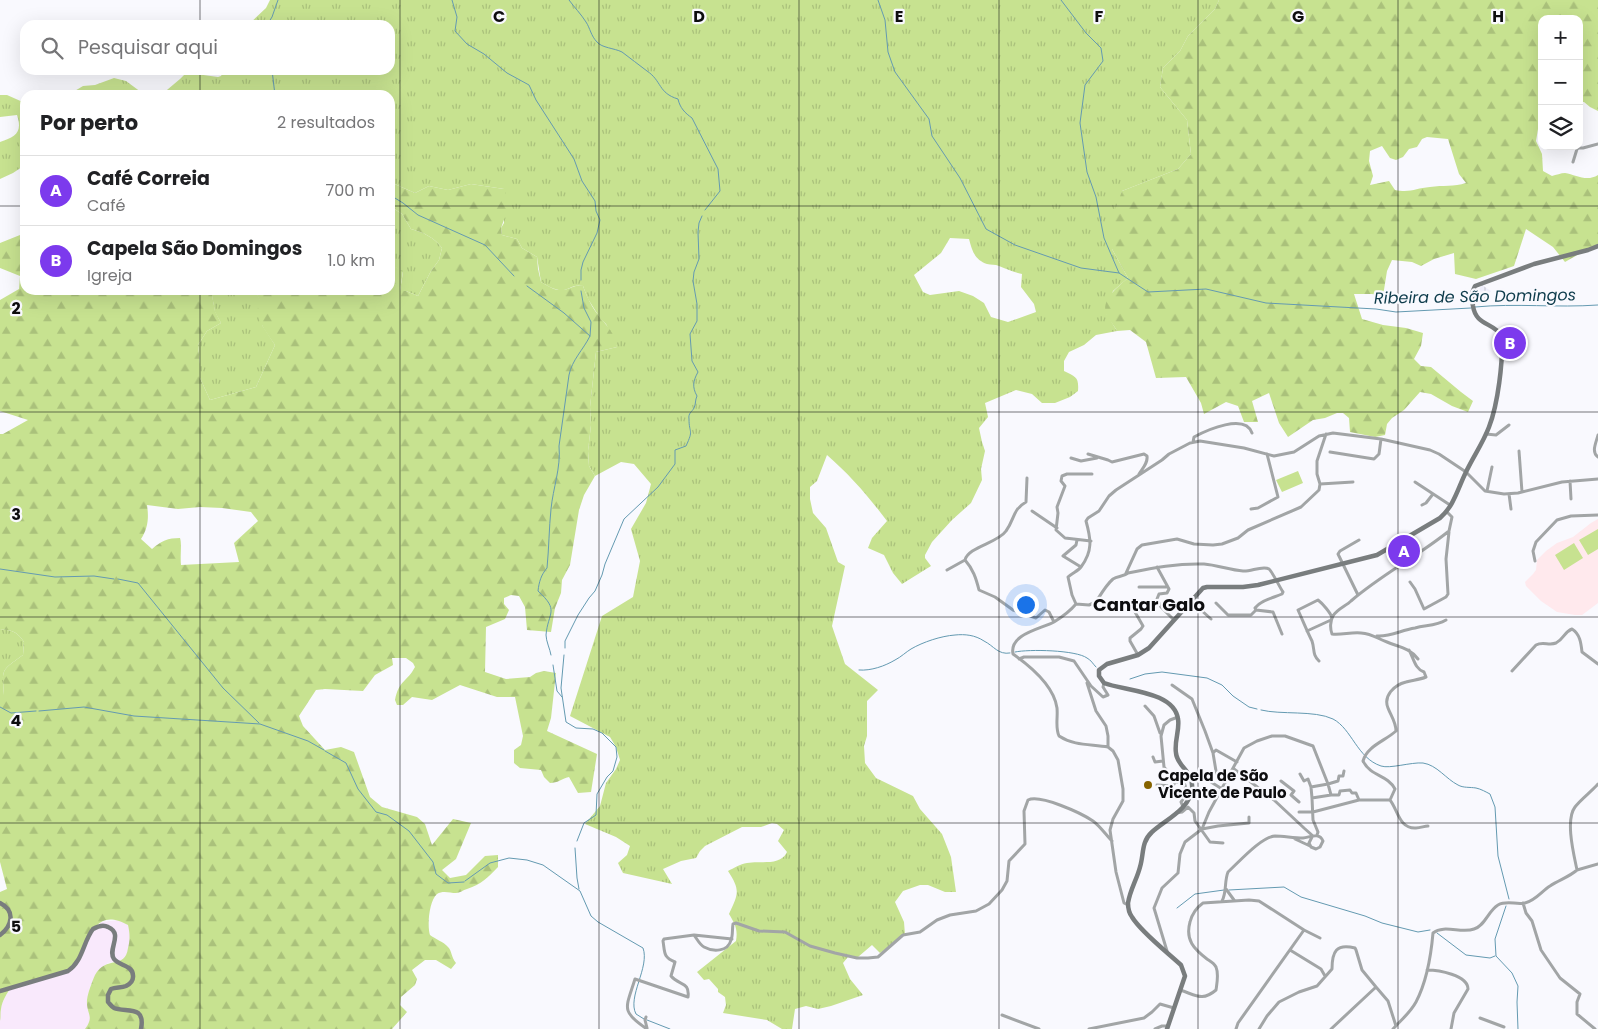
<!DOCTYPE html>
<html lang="pt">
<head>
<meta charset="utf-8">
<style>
  body { margin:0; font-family:Poppins,sans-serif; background:#f2f2f2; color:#202124 }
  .controls { position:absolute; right:15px; top:15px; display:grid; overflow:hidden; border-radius:10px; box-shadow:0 5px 20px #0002 }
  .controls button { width:45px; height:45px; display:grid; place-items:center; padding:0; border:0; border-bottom:1px solid #e0e0e0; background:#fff; color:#202124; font:25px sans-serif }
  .you { position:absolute; left:1025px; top:604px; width:18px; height:18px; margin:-12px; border:4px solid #fff; border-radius:50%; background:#1a73e8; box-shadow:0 0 0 8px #1a73e833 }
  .badge { display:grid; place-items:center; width:32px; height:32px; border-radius:50%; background:#7c3aed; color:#fff; font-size:16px; font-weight:700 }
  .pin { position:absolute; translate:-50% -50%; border:2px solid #fff; box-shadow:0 1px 5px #0006 }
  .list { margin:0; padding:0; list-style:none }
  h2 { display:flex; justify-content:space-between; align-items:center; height:65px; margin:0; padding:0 20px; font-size:21px }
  h2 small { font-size:16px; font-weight:400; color:#757577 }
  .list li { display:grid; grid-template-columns:32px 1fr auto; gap:15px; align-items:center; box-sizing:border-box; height:70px; padding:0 20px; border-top:1px solid #e0e0e0 }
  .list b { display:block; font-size:19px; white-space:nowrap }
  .list p { margin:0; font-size:16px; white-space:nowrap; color:#757577 }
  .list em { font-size:16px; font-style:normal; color:#757577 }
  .icon { flex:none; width:28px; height:28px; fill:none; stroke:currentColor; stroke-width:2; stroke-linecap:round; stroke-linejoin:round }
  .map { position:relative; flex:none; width:1598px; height:1029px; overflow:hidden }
  .search { position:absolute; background:#fff; box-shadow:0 5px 20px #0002; left:20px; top:20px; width:375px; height:55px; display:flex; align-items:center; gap:12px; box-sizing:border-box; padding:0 18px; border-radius:15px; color:#757577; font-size:19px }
  .panel { position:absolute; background:#fff; box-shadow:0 5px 20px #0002; left:20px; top:90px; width:375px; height:205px; border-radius:15px }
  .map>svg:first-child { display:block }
</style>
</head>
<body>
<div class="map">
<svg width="1598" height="1029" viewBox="0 0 1598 1029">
  <defs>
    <pattern id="industrial-grid" width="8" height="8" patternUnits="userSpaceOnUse" patternTransform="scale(1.25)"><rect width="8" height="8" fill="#eeeefb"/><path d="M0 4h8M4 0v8" fill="none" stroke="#cbcbd6"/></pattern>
    <pattern id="grass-tufts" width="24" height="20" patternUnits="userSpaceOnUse" patternTransform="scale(1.25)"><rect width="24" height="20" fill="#c7e290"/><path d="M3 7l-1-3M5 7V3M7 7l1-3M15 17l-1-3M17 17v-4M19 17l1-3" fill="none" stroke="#aac17b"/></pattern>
    <pattern id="forest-firs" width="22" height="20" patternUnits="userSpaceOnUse" patternTransform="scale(1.25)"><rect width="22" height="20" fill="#c7e290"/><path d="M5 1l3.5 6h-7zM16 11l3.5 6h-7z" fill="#aac17b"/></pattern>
  </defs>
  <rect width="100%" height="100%" fill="#f9f9fe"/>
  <!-- commercial -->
  <path fill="#f9e9fc" d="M119,920L128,925L131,935L127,956L124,960L108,963L96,974L90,987L87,1001L90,1017V1022L85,1029H0V1010L3,1001L12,985L89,936L101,922Z"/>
  <!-- industrial -->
  <path fill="url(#industrial-grid)" d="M1482,285L1491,291L1482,303L1473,304V294L1475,295Z"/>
  <!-- education -->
  <path fill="#ffe9ed" d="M1598,519V603L1582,615H1575L1557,612L1541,601L1526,586L1525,582L1533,574L1536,570L1537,560L1546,551L1557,543L1573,537L1591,523Z"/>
  <!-- grass -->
  <path fill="url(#grass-tufts)" fill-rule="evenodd" d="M270,0H1219L1215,9L1188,36L1180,51L1163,68L1160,87L1187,120L1191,154L1178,169L1122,191L1112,249L1128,278L1113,291L1106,313L1117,331L1096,335L1084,345L1069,352L1064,361V371C1076,377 1079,377 1078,391L1070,397L1055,403H1042L1032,394L1016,390L985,403L988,417L979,428L982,442L985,451L981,469L982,480L971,503L952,520L932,542L925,555V558L931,566L902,584L893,573L884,555L868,548L872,538L887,521C869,497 850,475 827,455L817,481L810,487V499L813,513L826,528L838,562L845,566L832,626L845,664L878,690L867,701V736L864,746L865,763L876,778L913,796L920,809L942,834L951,857L956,892H945L928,885H920L903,891L895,902L904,922L905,935L880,953L872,945L858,957H848L843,963L850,979L863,995L831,1006L818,1009L806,1006L795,1009L792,1029H782L767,1020L723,1013L726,1005L725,997L718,992V989L709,979L704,980L697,972L736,941C738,929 735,924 729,914C738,894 741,891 728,871C734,868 740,864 747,863C759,860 780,867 787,852L778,841L784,830L777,824L772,823L761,827H742L705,846L700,851L696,858L681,861L663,869L672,884L623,873L618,863L627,855L630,846L616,837L585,824L600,806L606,783L616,769L620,760L616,747L610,737L570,716L602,616L633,597L640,561L631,529L646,503L651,484L634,464L621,462L595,476L589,466L588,451L591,425L590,407L596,352L617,347L606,324L600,318L588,299L583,286C575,284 571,288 564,290C555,291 548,286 541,282L537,257L522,248L517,239L502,235L501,228L504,223V189L471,184L448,190L429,186L415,193L390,182V95H161L180,79L185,74L189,73L218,77L221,76L224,70H390V25H248L266,8ZM950,238L969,239C972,251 975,260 987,264C991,265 995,264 999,266C1007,269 1013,272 1022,274L1021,287L1034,304L1036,312L1008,322L991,317L984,303L973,296L959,291L930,295L923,292L914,275L941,253Z
    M114,78L126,81L145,95H68L83,86L95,85Z
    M0,95H7L25,103V165L13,173L0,179V142C15,137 23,133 17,115L0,117Z
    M390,206L402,214L411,229C424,233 434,237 442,248L439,260L431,271L418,296L406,291H400L403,272L390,264Z
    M211,290H255L262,304V325L275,345L256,387L210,400L200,378V364L198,345L207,331L221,323L215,312Z
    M0,630C12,629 18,633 24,642L23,655C1,671 2,668 4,695H0Z"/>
  <!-- forest -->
  <path fill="url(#forest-firs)" fill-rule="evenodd" d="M1219,0H1598V111L1590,107L1584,102H1579V19H1542V117H1540L1536,141L1542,154L1543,171L1552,176C1556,175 1561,173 1565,173C1576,175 1587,182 1598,175V248L1579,254L1565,262L1553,247L1526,229L1514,266L1476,279L1455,274L1454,253L1434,259L1421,266L1412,262L1392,260L1387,271L1383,296L1372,294H1354L1362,319L1383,325L1406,328L1423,333L1421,346L1414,359L1421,366L1431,367L1461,392L1473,401L1468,412L1452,406L1431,394L1420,392L1404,410L1392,418L1387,424L1385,435L1375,437L1350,432L1349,418L1343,413H1337L1325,418L1313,420L1288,437L1279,423L1269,393L1252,401L1258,422H1244L1238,406L1226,402L1204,414L1201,403L1186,377L1156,378L1146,342L1130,330L1117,331C1114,325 1108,319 1106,314C1101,299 1119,286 1128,278L1112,249L1111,221L1122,191L1178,169L1191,154L1187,120L1160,87L1163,68L1180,51L1188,36L1215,9ZM1427,137L1448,139L1459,174L1466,183C1454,187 1443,185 1430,187C1416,188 1411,193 1395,190L1389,181L1370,185L1373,176L1369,161L1370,151L1382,146L1390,158L1396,160L1403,157L1409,149L1417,147L1422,139Z
    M390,182L415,193L429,186L448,190L471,184L504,189L509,206L501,228L502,235L517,239L522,248L537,257L538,269L541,282C547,285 554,291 562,290C570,290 574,284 583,286C587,297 592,308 600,317C608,328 615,333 617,347L596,352L590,407L591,425L588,451L589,466L595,476L584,495L579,510L570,565L562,580L561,593L555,608L551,632L527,630L525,607L519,596L511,595L504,598V604L509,610L505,619L486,627L485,672L506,679L530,677L536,673L544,671L556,673L551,718L547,731L597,754L591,792L578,793L569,777C561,779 558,783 550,783L544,777L541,770L520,768L514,763V750L521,745L523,736L515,697H497L460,685L432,700L412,697L403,705H397L395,700C399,680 407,682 415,667L413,663L406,658H392L393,665L375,675L363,691L325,689L316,690L299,716L303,726L325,750L341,747L354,752L370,797L382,807L417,817L425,824L432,845L453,819L471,823L456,859L442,870L450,878L466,875L485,856L498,855V867C487,878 482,884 467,889C463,890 460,893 456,893C450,893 443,890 437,894C429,901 427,926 430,935C435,939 444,942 448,947C452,951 451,957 456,963L451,969L436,960H425L412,970L417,979L415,985L401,997L400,1005L407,1012L392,1029H85C95,1016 86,1014 87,1000C88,992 92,982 95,975C106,955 125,970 128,948C130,940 130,934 128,925C85,902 92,958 68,971C64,974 57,974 53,975C39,979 25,982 12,986C7,993 2,1001 1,1009C0,1013 1,1017 0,1021V892L7,889L0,862V695H4C2,668 1,671 23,655L24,642C18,633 12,629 0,630V434H3L28,420L0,411V300L19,289L20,276L0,268V243L25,233V290H211L215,311L221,323L207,331L198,345L200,364V378L210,400L256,387L275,345C268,334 256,321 258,307L261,304L255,290H390V264L403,271L400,291H406L418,296L431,271L439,260L442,248C434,237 424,233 411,229L402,214L390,206ZM147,505L178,509L200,507L222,508L251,512L258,521L234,543L239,562L181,565C180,558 182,543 180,538C168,538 161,541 152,549L141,539C148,528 149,518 147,505Z"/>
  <!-- pitch -->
  <path fill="#c7e290" d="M1298,471L1303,483L1282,492L1276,480Z
    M1598,529V549L1588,555L1579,540Z
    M1574,543L1583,558L1564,570L1555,555Z"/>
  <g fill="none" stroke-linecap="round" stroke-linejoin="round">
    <!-- stream -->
    <path stroke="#649ab1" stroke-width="1" d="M452,0L457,17L455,31L467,44L484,54L507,73L529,85L536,100L574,159L582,181L595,201L596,211L600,220L597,233L583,262L581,270V280
      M569,0C574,7 581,14 586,22C590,28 591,36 597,42C602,48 614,48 622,52C630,58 639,65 647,71C662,81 658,93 678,99C680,108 685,113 692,118L718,169L720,191L705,210
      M878,0L885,20L888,52L895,72L929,119L932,136L960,178L986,229L1015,245L1081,268L1119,273
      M1061,0L1086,33L1101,48L1103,61L1085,85L1080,123L1087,172L1096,197L1104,238L1119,273L1148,292L1206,289L1266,303L1376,309L1396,312L1471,308
      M267,25L272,17L278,0
      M272,70L275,95
      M390,195L403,203L418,215L485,245L514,276
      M527,286L564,313L590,336C583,350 572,360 569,375L559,446C561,468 553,488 551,509C549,528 549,548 547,568C541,575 539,582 538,591C560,611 548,612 546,635C546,641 550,649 551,655
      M581,291L584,308L591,322L590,336
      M1475,307C1516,303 1557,308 1598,305
      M0,569L55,577L94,576L114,579
      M118,579L138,583L223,688L259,723
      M565,648V641L578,615L589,598L595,591L602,575L605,564L624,519L658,487L675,464V450L686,446C694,429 689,434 689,419C688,413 692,412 694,408C696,404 695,400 697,396C692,387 693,381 698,372L692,361L690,334L697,321V304L693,281L694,272L699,259L698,232L699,223L702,216
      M1015,652C1029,649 1076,650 1087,658C1091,660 1093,664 1096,667
      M564,655L561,688L566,722L576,728L593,729L602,733L616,747L617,757L613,771L607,777L597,794L596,815L584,823L577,841
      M553,665L557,691L562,697
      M859,670C871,671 885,666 895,660C901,657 906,652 911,649C923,642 941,636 955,635C965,634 975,635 984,641C994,646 998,655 1010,653
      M1130,679L1145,674L1162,672L1207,678L1222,685L1233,696L1249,707L1257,709
      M0,707L11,713L36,711
      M1261,710C1281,715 1314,710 1333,719C1352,729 1357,758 1381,766C1390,769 1411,762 1423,763C1437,765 1446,779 1458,785C1463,788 1470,787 1476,788C1481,789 1486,792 1490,794L1495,807L1498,856L1509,899
      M39,711L84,707L134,716L260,724L308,741L324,750
      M325,751L346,763L358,789L376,812L387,815L409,831L433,862L436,874L448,883L464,882
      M575,848L577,878L579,889
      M465,881L490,863L509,858L527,860L543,865L580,891L591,916L598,922L643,948C650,967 627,997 636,1014L644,1019
      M1229,890L1284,887L1301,897L1365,916L1382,923L1418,932L1430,930
      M1506,906L1495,939L1496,956L1512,973L1518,986L1517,1002L1518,1029
      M1177,908L1195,894L1224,890
      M1437,933L1466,955L1490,958L1495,956
      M647,1020L670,1029"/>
    <!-- street -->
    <path stroke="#a2a5a6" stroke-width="3" d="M1573,162L1577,149L1579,148H1583L1598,144
      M1502,336L1517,337L1518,344
      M1486,434L1496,435L1509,425
      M1598,435C1596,443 1591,452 1598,457
      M1193,442L1194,437C1207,430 1245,413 1252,433
      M1519,451L1522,492
      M1330,452L1374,459L1379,454L1381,439
      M1088,454L1108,460L1112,462L1144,454L1147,456C1148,463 1143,468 1139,474
      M1071,458L1081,461L1097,458
      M1027,478L1026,502C1012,510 1015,519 1006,531C998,543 968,547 965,560C973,569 976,578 979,590L995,597L1013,610L1036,618L1045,610L1049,612L1054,622
      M1570,481L1571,499
      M1415,482L1450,505
      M1320,484L1353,482
      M1487,491L1492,467
      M1509,494L1511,509
      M1422,505L1426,503L1433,494
      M1251,509L1258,508L1278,497L1267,454
      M1032,511L1057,528
      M1077,540L1076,545L1063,556L1081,567
      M1091,541L1065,538L1056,530L1058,513L1057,507L1065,486L1061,481L1062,476L1067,474H1092
      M1535,561L1533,551L1536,542L1557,520L1571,516L1598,515
      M1157,567L1169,589L1167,593L1159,594L1157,599L1161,607L1174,620
      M947,570L965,560
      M1126,573L1137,549L1142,545L1177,539L1194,544L1213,545L1222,544L1238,538L1248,530L1301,507L1319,490L1320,484L1317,474V461L1326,434
      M1410,582L1415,589L1424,609L1446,597L1448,594L1446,559L1449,532
      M1139,587H1168
      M1358,595L1338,554L1340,551L1359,540
      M1191,601L1211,619
      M1216,603L1228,615H1251L1256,610
      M1076,604C1071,610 1062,617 1054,622C1041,629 1009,634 1013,654C1030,666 1054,686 1057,708C1058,718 1055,727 1059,736C1074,746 1091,744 1108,747
      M1135,612L1143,626L1141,629L1130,638V641L1138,655
      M1307,631L1331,620L1332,618C1331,613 1322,603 1318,600L1298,610C1303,621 1307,631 1312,641C1315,650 1312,654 1319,661
      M1282,634L1273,612L1256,610L1255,608C1261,600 1273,598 1282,594L1283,592C1280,588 1272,571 1269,569C1263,565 1250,572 1243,571C1230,570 1217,565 1204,564C1178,563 1153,568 1128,573C1123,577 1118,576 1113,579C1106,585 1101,594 1096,602L1089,605L1076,604L1072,595L1068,577C1072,573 1078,571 1081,567C1093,551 1091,539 1086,521L1088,518L1099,511L1109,496L1116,490L1162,460L1169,454L1190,443L1200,441L1244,448L1274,456L1294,452L1319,436L1333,433L1381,439L1430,450L1439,454L1466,472L1485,491L1504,494L1518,493L1562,482L1598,479
      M1377,636C1391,637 1401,630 1415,628C1426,625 1436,626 1446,620
      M1019,659L1024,657H1059L1074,661L1091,686L1103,697L1108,695L1103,687L1104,683
      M1418,659C1410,648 1399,647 1387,642C1376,638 1373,634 1361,633C1351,632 1342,635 1332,634C1330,629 1330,621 1333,616C1337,609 1346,606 1351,601C1381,575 1418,556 1449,531L1452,517L1447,512
      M1512,671L1536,645C1543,641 1549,646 1556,643C1564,639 1564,632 1572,629C1580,634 1581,643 1582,652L1598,664
      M1087,683L1096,711L1106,726L1108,736V747
      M1172,685L1192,699L1205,731L1213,753L1216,771L1211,782L1222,789
      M1145,706L1154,716L1160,733
      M1108,747L1113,751L1118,760L1123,789V801L1113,819L1110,830L1116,872L1124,903L1128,905
      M1213,753L1216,750L1237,762
      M1153,757L1155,762L1163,761
      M1234,769L1274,800L1304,828L1313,836
      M1344,771L1343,776H1339L1338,781L1328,784L1331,795H1339L1340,791L1350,790L1352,793H1356L1359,800
      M1300,774L1304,781L1308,779L1311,787
      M1281,781L1294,791L1291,795L1299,802
      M1175,782L1164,767L1161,736L1164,725L1170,720L1178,717
      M1157,785L1173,786L1175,782H1184C1187,789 1186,796 1181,802L1183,807
      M1312,798L1313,820L1318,832L1317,835
      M1390,800C1398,810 1399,829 1416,828C1421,828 1424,826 1428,826
      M1299,812H1313L1359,800H1390L1395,789C1387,774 1371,777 1363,761C1367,746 1385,741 1396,731C1396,722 1391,716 1388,708C1383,696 1394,685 1406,682C1412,680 1419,680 1426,677L1424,672C1415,669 1414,659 1409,650
      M1176,813L1182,812L1188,807L1194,813L1195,821L1210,842L1223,843
      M1202,829L1218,826L1249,823V817
      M1295,839L1310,846
      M1577,870L1598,864
      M1226,889L1234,900
      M1222,901C1227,892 1224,882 1228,872C1239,862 1261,837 1275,836C1284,836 1293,838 1303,838C1311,837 1319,832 1323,841L1320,847L1316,849L1311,847L1309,843L1312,837
      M1523,903L1526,913L1532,921L1541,950L1560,978L1580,994L1577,1002V1014L1595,1029
      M1304,930L1320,938
      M694,935L732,939
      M1290,950L1321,969L1325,976
      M1167,951L1154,908L1162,888L1178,873L1180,854L1185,842L1202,829L1209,812L1244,748L1257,741L1272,736H1285L1313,746L1328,784L1311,787L1312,798L1331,795
      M1427,970C1438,970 1468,975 1468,989L1454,1013L1451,1029
      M1376,987L1388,1001L1396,1026
      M1180,990C1196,995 1202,1002 1216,990C1217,983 1219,974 1216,967C1214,963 1210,961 1207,959C1194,949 1185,940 1190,922C1192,914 1196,908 1203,903L1249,900L1259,901L1304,930L1238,1023L1236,1029
      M1002,1015L1039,1029
      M646,1017L645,1020L647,1028
      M1480,1018L1504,1027
      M647,1029C620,1011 626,1008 635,979L688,997C690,981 679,986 671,976L675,962C663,957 665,953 663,941L664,939L694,935C697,939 700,945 704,947C713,952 728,952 731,940C733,936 732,930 733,924L736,923L759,931L785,932L810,946L835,953L857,958H868L878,957L903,935L920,932L937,920L950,915L976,911L989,904L1002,890L1007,881L1009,861L1025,844L1024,811L1028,800C1040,794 1081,813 1093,821C1100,826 1106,835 1112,841
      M1089,1029L1144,1018L1152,1012L1160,1004L1174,1008
      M1155,1029L1162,1026H1168
      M1259,1029L1267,1016L1279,1002L1299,992L1317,986L1332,969C1332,952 1336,943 1355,948L1356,950L1362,970L1376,987L1331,1029
      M1393,1029C1401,1020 1410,1013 1416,1002C1427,981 1431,956 1433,933C1444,924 1462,934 1474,929C1485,926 1488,911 1498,905C1507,900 1516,905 1525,903C1535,901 1542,891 1550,886C1559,880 1569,877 1577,870C1574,855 1565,820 1575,807C1581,799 1591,792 1598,784"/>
    <!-- secondary -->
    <path stroke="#797d7e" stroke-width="4.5" d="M0,903C16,911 12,926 0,935
      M0,991L68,971C83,961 83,942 93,929C98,926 103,924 108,927C124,934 107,949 114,959C119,966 134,965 133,977C133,981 130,984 126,986C121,988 116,987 111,989L108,995V1002C110,1004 111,1006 114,1008C125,1013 146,1004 141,1029
      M1167,1029L1185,976L1181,965C1167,952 1141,932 1132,917C1129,913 1128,908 1128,903C1130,890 1137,879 1140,867C1144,854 1141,842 1152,832C1165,820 1190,809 1192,789C1194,771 1177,767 1176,753C1174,741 1180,730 1178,719C1174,691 1125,691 1104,683L1099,676V670L1107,664L1138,655L1149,648L1203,588L1207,587H1243L1258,585L1377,555L1440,518C1454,506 1458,488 1466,472C1473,457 1483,443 1489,427C1498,404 1503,362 1502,336C1493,322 1476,326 1473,306C1472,298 1471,293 1475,286L1534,264L1588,250L1598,246"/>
  </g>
  <!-- grid -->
  <path fill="none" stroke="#0d0d0f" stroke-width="1" stroke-opacity="0.55" d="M200,0V25M400,0V1029M599,0V1029M799,0V1029M999,0V1029M1198,0V1029M1398,0V1029M200,70V95M0,206H25M390,206H1598M200,290V1029M0,412H1598M0,617H1598M0,823H1598"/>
  <!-- markers -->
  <circle fill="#866300" stroke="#f9f9fe" stroke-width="2" cx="1148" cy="785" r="5"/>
  <g text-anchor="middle" stroke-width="4.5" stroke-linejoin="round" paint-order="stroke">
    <!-- poi labels -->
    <g font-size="15" font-weight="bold" fill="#0d0d0f" stroke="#f9f9fe" text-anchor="start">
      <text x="1158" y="781">Capela de São<tspan x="1158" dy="17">Vicente de Paulo</tspan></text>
    </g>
    <!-- water labels -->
    <g font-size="16" font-style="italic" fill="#0d3b4b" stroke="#f9f9fe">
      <text transform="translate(1475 296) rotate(-1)" y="6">Ribeira de São Domingos</text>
    </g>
    <!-- quarter labels -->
    <g font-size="18" font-weight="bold" fill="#0d0d0f" stroke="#f9f9fe">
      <text x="1149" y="611">Cantar Galo</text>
    </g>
  </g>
  <g font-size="16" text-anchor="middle" font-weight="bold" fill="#0d0d0f" stroke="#f9f9fe" stroke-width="4.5" stroke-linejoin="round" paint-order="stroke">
    <text x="499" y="22">C</text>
    <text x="699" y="22">D</text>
    <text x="899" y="22">E</text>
    <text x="1099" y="22">F</text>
    <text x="1298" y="22">G</text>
    <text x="1498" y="22">H</text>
    <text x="16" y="314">2</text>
    <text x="16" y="520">3</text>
    <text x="16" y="726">4</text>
    <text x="16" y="932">5</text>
  </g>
</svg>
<div class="controls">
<button>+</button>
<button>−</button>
<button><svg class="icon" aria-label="layers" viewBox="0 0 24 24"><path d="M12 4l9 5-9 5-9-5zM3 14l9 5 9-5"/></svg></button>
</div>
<div class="you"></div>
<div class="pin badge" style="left:1404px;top:551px">A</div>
<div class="pin badge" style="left:1510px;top:343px">B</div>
<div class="search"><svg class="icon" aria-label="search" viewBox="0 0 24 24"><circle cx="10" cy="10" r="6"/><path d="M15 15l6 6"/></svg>Pesquisar aqui</div>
<section class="panel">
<h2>Por perto<small>2 resultados</small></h2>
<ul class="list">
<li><span class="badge">A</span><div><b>Café Correia</b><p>Café</p></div><em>700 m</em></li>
<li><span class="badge">B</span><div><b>Capela São Domingos</b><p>Igreja</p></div><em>1.0 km</em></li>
</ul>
</section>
</div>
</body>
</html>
